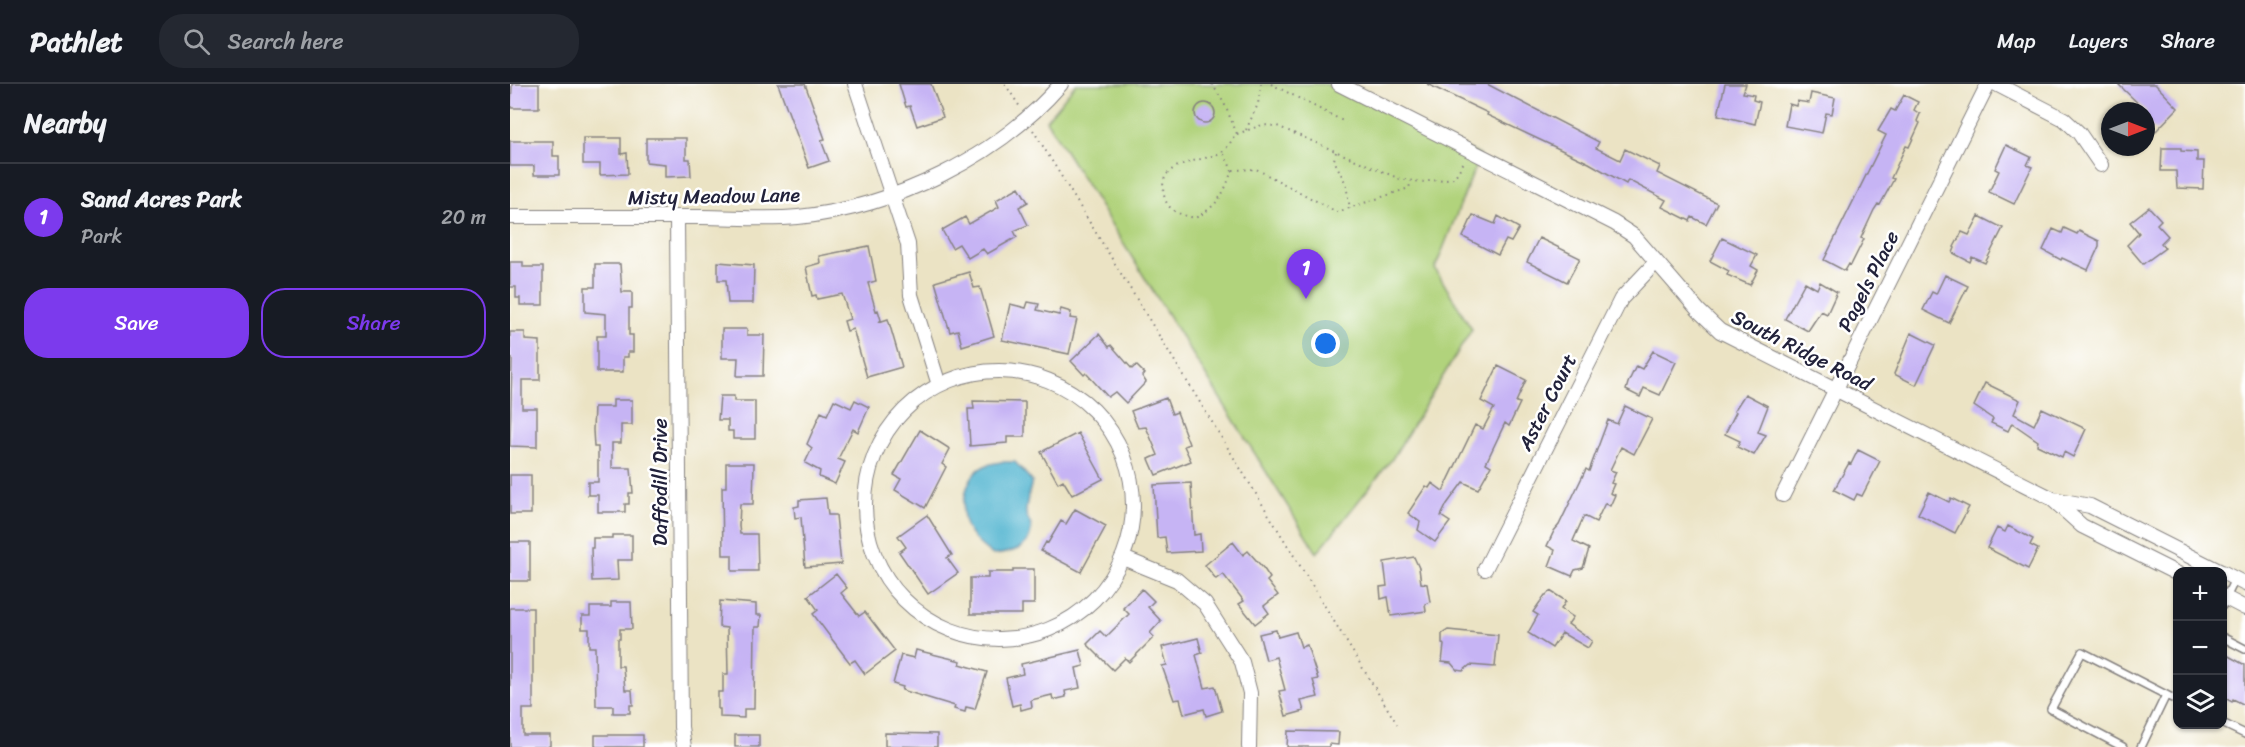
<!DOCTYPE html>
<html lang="en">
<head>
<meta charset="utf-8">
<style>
  body { margin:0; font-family:Sriracha,sans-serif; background:#242831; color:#f1f3f6 }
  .controls { position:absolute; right:18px; bottom:18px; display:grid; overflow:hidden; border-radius:12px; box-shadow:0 2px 4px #0004 }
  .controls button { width:54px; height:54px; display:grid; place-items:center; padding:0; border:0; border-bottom:2px solid #363941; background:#171b24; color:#f1f3f6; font:30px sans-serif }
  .compass { position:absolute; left:1591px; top:18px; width:54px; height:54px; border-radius:50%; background:#171b24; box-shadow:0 2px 4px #0004; rotate:90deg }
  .you { position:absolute; left:816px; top:260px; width:21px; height:21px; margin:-15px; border:4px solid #fff; border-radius:50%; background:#1a73e8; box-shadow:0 0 0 9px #1a73e833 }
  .badge { display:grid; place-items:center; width:39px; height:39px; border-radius:50%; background:#7c3aed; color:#fff; font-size:20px; font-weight:700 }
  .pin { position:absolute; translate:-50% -50px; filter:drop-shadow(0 2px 3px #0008) }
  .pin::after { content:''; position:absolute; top:32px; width:21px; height:18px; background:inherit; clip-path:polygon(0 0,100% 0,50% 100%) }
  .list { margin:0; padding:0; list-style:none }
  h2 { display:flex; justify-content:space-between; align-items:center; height:78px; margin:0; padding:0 24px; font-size:26px }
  h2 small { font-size:20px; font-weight:400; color:#9ea1a6 }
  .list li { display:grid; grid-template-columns:39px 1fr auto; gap:18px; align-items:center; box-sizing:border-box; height:108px; padding:0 24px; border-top:2px solid #363941 }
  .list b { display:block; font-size:22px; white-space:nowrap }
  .list p { margin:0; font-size:20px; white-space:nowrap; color:#9ea1a6 }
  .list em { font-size:20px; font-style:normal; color:#9ea1a6 }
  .actions { display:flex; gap:12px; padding:18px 24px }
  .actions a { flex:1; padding:14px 0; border:2px solid #7c3aed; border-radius:24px; text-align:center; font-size:21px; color:#7c3aed }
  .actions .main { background:#7c3aed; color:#fff }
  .icon { flex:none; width:33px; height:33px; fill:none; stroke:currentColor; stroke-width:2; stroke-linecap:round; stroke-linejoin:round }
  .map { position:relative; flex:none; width:1735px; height:663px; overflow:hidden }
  header { display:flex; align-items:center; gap:36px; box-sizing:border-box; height:84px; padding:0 30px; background:#171b24; border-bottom:2px solid #363941 }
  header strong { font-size:28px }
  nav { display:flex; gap:33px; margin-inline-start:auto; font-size:21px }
  .search { width:420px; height:54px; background:#242831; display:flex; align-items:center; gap:15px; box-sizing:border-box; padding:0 21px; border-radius:24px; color:#9ea1a6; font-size:22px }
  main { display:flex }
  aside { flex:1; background:#171b24 }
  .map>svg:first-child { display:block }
</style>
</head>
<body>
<header>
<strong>Pathlet</strong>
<div class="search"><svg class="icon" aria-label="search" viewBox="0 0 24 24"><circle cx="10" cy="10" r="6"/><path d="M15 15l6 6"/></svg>Search here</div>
<nav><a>Map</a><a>Layers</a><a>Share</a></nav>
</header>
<main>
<aside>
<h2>Nearby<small></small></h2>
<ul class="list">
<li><span class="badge">1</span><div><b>Sand Acres Park</b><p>Park</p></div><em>20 m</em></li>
</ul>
<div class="actions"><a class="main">Save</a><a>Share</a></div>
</aside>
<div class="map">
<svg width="1735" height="663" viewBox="0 0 1735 663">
  <rect width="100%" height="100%" fill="#fff"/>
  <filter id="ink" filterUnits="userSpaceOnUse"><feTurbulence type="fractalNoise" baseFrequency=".0167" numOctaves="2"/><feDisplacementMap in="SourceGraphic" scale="12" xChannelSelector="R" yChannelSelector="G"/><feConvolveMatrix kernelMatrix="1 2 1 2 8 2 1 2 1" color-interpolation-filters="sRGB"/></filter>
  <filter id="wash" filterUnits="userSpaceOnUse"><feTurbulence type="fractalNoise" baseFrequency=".008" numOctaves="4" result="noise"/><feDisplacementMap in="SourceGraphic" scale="24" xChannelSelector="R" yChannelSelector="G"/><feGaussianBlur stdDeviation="1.35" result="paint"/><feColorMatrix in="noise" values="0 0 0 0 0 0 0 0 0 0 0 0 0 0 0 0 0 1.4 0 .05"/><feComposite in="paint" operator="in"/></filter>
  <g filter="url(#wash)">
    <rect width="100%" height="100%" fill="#ebe3c4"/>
    <!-- green -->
    <path fill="#b1d37c" stroke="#6a7a5c" stroke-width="1.5" d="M566,0H816L970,71L925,185L962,245L882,375L807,469L536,36Z"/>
    <!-- water -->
    <path fill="#52b5d0" stroke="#3a6c86" stroke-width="1.5" d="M491,378H505L522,397C520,407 515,420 516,430C517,435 521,438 521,443C522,465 500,469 483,471C474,464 462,455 457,444C449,427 455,392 473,383C478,380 486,379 491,378Z"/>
    <g id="blocks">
      <!-- building -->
      <path fill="#c6b4f4" d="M2,0H29V24H1Z
        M268,0H295L315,55L311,56L319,77L299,84Z
        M389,0H421L433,33L407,42L400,22L396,23Z
        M917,0H977L1089,58L1086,64L1110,76L1115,65L1150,82L1147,89L1207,119L1196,140L1182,133L1180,137L1152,123L1156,116L1118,96L1116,100L1079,79L977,31L978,29Z
        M1215,0H1236L1233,9L1244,11L1243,16L1250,18L1245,40L1208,31Z
        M1608,0H1645L1668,24L1646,47L1636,37V27Z
        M1301,9L1325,14L1322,30L1316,29L1312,49L1275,42L1279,20L1286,22L1287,17L1299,19Z
        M1394,11L1408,18L1404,26L1410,30L1407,37L1410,39L1399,63L1396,62L1381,94L1384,95L1370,121L1368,120L1364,126L1351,154L1354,155L1341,181L1339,180L1335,187L1314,176L1376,51L1368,47L1381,25L1385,27Z
        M685 29a10 10 0 1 1 20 0a10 10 0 1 1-20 0Z
        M73,54H111V70L117,69L118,90L90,91V80H73Z
        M136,54H176V75H180L181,92L155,93V80L136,78Z
        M0,57H43V72H49V91H24V82H0Z
        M1496,61L1521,73L1517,81L1522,83L1504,120L1479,108L1489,87L1485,85Z
        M1652,64H1671V67L1687,68V77H1694L1693,105L1667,104L1666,87H1651Z
        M509,103L518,118L509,123L518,141L504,147L507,153L477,170L473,165L458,174L449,160L442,164L432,146L455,133L459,140L489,123L486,116Z
        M1639,123L1651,136L1647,140L1658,152L1651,159L1655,164L1633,180L1617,161L1629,149L1620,138Z
        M963,131L985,140L988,132L1009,144L1001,158L996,156L988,171L953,153Z
        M1469,132L1493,144L1475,179L1462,173L1460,178L1443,169L1445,164L1444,163L1452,148L1459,151Z
        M1554,144L1567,150L1569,147L1589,157V162L1578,186L1552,174L1551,176L1533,166L1543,145L1552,149Z
        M1029,154L1070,174L1057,198L1017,178Z
        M1212,154L1247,171L1241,182L1248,186L1240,201L1217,191L1219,187L1200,177Z
        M359,162L366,197L358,199L366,227L368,226L371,236L369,238L378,235L392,283L357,293L343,245L337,247L334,237L340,235L332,210L307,215L306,211L302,212L296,183L310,179L309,172Z
        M0,178H13V183H33V221H10V214H6V203H0Z
        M208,178L244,181L243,219H218L216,196H208Z
        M85,180H110L112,208H122V224H119V251H123V268H118V273H113V288H87V252H96V230L75,228V203H85Z
        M459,188L464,204L470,203L484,252L452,262L448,246L440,248L425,198Z
        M1435,191L1458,202L1439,239L1413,226L1422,208L1426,210Z
        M1295,198L1307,205L1310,198L1327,208L1317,230L1311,227L1298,247L1275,235Z
        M518,218L529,220L527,226L549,231L551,225L561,228L560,234L567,235L559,270L492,256L500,220L516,224Z
        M212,245H237V251H254L253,292H227L228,274H212Z
        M0,248H15V256L30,257V296H12V324H27V363L0,362L2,274H0Z
        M1401,249L1425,261L1406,301L1384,290Z
        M589,250L599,263L601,261L622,285L626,281L635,290L632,292L636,298L616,319L605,308L598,313L576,289L574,291L561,277Z
        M1143,267L1166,278L1150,311L1134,304L1130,313L1116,306L1118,299L1126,282L1132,285Z
        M988,282L1016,296L1006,318L1010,319L999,342L995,339L985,360L976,379L981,382L968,405L953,398L937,420L931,432L940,438L925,458L908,446L910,438L898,429L916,402L919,404L922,399L933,407L965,341L973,345L984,324L971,317Z
        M1475,299L1510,316L1504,330L1524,341L1532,324L1576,345L1563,373L1554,368L1552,373L1527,361L1528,357L1502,339L1498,347L1481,339L1483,335L1464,322Z
        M1235,310L1258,322L1248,348L1256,351L1244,371L1227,363L1230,357L1215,350L1226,328L1224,327Z
        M210,312H224V317H245V355H223V347H218V336H208Z
        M656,314L662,330L667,328L679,360L674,362L681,377L646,391L639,375L648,371L636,343L628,344L621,327Z
        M103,316H122V341H111V359H102V384H121L123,409H119V420H115V428H88V411H78V398H88V363H84L83,346L84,323H103Z
        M324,316L341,324L345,316L359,323L348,348L343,345L328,375L335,378L325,400L309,393L310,387L295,379L302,364L297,360L311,328L317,331Z
        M463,317L515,318V353H497V359L460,362L458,325H464Z
        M1115,322L1142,335L1124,370L1111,363L1100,386L1106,388L1101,399L1104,400L1100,409L1105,411L1100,422L1095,419L1086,438L1074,432L1063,457L1079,465L1073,484L1065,486L1062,492L1039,482L1045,466L1037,462L1044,447L1049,441L1076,385L1079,387L1098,336L1107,340Z
        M410,346L440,365L432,380L436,383L415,424L385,406L391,395L384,391Z
        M568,349L593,395L562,411L553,396L548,399L531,368Z
        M1348,366L1370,377L1352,412L1347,410L1344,416L1324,406L1339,379L1341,380Z
        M216,379H244L243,420H230L229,442L230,450H247L248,487H222V471H213L212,403H216Z
        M0,391H21V430H0Z
        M681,399L684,451L690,450L691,467L657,469L655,453L647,454L644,401Z
        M1419,408L1439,418L1441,414L1459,423L1445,449L1408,430Z
        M316,414L318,431H326L331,480L295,483L291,433L285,434L284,423L289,422V416Z
        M565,425L596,442L571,488L531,467L536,458L538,459L551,437L556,440Z
        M417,431L442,471L437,474L448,489L418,510L389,468L396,463L388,452Z
        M1498,442L1523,455L1520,461L1528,465L1518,485L1477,464L1487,444L1495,448Z
        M102,451H122V476H107L108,496L82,497L81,464H83V454H102Z
        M0,458H20V497H0Z
        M723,458L733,471L738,467L754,485L760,494L757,497L768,511L754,522L759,529L745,540L729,520L734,517L713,490L706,495L695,481Z
        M904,473L909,484L911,499L917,500L920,518L915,520L916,527L881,532L878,513L871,515L870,503L877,502L874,478Z
        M503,485H524V520H512V530H460V494H478V488H503Z
        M326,490L337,504L331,509L349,532L355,528L385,567L355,590L345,576L340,579L318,550L303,530L308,526L298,512Z
        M632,505L644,517L638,523L651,537L640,549L644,553L619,578L615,574L603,586L577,560L590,547L596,553L619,530L613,524Z
        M1040,507L1056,517L1051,525L1063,533L1058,540L1082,557L1078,564L1052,549L1042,564L1018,549L1028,531L1023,528L1035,511H1036Z
        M210,517L246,520V531H251L250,543H245L244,625H234V634L210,633V625H208V608H213V590H218L217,544L209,543Z
        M101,518H121L122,545H110V555H108V582H113L115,606H122L123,621H120V629H103V622H86L85,563H79V545H72V532H80V523H101Z
        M0,524H23V625H13V651H40V662L37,663H0Z
        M766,546L768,553L786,548L791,563L797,561L808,595L803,596L808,613L791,617L794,627L776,632L769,607L775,606L766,573L756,576L749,550Z
        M938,546L988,551L985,583L960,581L953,587L947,586L941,579L932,578L934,561L932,559V550Z
        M688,554L692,569L686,571L695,604L705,602L712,627L696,632L694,625L674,630L670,615L664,616L652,582L657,581L652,563Z
        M406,566L451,577L450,580L477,588L465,625L456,623L455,628L444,625L445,622L392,606L393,603L383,600L391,571L404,574Z
        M570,566L574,582L566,584L570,604L555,607L556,613L543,616L542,611L521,616L522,623L511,626L510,620L502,622L496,594L513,590L511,580Z
        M1713,569L1735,581V621L1723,615L1722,618L1713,613Z
        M778,647L829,648L828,661L819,660V663H777Z
        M375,649L427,650V663L375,662Z
        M85,651H133V663H87L85,662Z
        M225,651H249V663H225Z"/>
    </g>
  </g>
  <g filter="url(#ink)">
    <use href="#blocks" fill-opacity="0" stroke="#868280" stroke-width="1.5"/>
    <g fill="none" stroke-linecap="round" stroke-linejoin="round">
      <!-- lane casing -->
      <g stroke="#868280" stroke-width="10">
        <path id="lane" d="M1712,522L1725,495
          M1712,553L1735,565
          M1712,639L1735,650
          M1613,663L1541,625L1572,568L1664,615
          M1631,663L1656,611"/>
      </g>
      <!-- street casing -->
      <g stroke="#868280" stroke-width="16">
        <path id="street" d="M345,0L398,160L401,211L429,301
          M829,0L1104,139L1124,152L1189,227L1210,247L1541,414L1572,442L1668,490
          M1486,0L1554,35L1569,49L1591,81
          M0,133C64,133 128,133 192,133C223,133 256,136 288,133C384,123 487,74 551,0
          M167,133L171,643L174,663
          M355 421a134 134 0 1 1 268 0a134 134 0 1 1-268 0Z
          M1273,411L1478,0
          M1543,415L1580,422L1711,488
          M613,474L667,496L695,520L732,578L740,609L739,663
          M975,485L1111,215L1146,178
          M1712,488L1735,500
          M1712,512L1735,524"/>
      </g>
      <!-- path -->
      <path stroke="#868280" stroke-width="2" stroke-dasharray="1.5 4.5" stroke-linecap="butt" d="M495,0L510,23
        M702,0L714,19L727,50C722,55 717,65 712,68C689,80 643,75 655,115C660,129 673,131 685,134C708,122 714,110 722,86L713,68
        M761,0L833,37
        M523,46L887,640
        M736,46L748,20L751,0
        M727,50L752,41L767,42L890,95L911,98L944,94L954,78
        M826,68L824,76L836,100L840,125
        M723,86L746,85L827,128L899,104L901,97"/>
      <!-- lane -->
      <use href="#lane" stroke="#fff" stroke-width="7"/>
      <!-- street -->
      <use href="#street" stroke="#fff" stroke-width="14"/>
    </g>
  </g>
  <g text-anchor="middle" stroke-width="5" stroke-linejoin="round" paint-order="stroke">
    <!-- street labels -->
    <g font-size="20" fill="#22223b" stroke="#fff">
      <text transform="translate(204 112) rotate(-1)" y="7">Misty Meadow Lane</text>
      <text transform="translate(1358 197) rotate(-63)" y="7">Pagels Place</text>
      <text transform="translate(1292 266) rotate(27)" y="7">South Ridge Road</text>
      <text transform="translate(1037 318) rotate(-63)" y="7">Aster Court</text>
      <text transform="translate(150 398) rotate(-90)" y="7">Daffodill Drive</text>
    </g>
  </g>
</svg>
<div class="controls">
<button>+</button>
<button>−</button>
<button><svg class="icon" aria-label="layers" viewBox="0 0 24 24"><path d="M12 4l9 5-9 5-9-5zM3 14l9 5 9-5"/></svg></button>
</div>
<svg class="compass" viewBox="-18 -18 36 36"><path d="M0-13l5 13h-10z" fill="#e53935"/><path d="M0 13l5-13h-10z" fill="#9ea1a6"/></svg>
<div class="you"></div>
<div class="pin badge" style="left:796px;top:215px">1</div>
</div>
</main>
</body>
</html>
